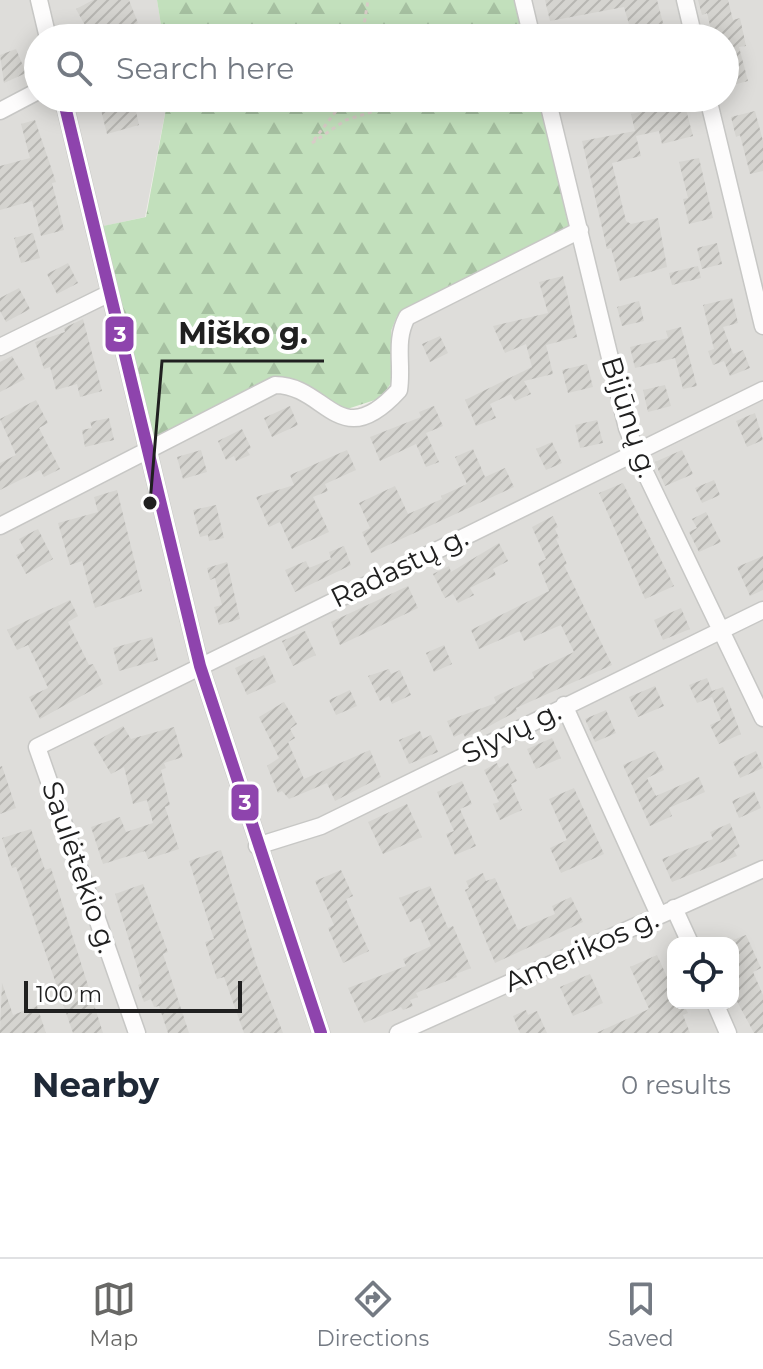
<!DOCTYPE html>
<html lang="en">
<head>
<meta charset="utf-8">
<style>
  body { margin:0; font-family:Montserrat,sans-serif; background:#f2f2f3; color:#1f2937 }
  .controls { position:absolute; right:24px; bottom:24px; display:grid; overflow:hidden; border-radius:16px; box-shadow:0 4px 20px #0003 }
  .controls button { width:72px; height:72px; display:grid; place-items:center; padding:0; border:0; border-bottom:2px solid #e0e1e3; background:#fff; color:#1f2937; font:40px sans-serif }
  .scale { position:absolute; left:24px; bottom:20px; width:218px; box-sizing:border-box; padding-left:8px; border:4px solid #202020; border-top:0; font-size:22px; line-height:28px; white-space:nowrap; color:#202020; -webkit-text-stroke:6px #fff; paint-order:stroke }
  .list { margin:0; padding:0; list-style:none }
  h2 { display:flex; justify-content:space-between; align-items:center; height:104px; margin:0; padding:0 32px; font-size:34px }
  h2 small { font-size:26px; font-weight:400; color:#747a83 }
  .icon { flex:none; width:44px; height:44px; fill:none; stroke:currentColor; stroke-width:2; stroke-linecap:round; stroke-linejoin:round }
  .map { position:relative; flex:none; width:763px; height:1033px; overflow:hidden }
  .search { position:absolute; background:#fff; box-shadow:0 4px 20px #0003; left:24px; right:24px; top:24px; height:88px; display:flex; align-items:center; gap:20px; box-sizing:border-box; padding:0 28px; border-radius:44px; color:#747a83; font-size:30px }
  .sheet { height:224px; background:#fff }
  nav { display:flex; justify-content:space-around; align-items:center; box-sizing:border-box; height:112px; border-top:2px solid #e0e1e3; background:#fff; font-size:22px; color:#747a83 }
  nav a { display:grid; justify-items:center; gap:4px }
  nav .on { color:#686866 }
  .map>svg:first-child { display:block }
</style>
</head>
<body>
<div class="map">
<svg width="763" height="1033" viewBox="0 0 763 1033">
  <defs>
    <pattern id="forest-firs" width="22" height="20" patternUnits="userSpaceOnUse" patternTransform="scale(2)"><rect width="22" height="20" fill="#c2e0bc"/><path d="M5 1l3.5 6h-7zM16 11l3.5 6h-7z" fill="#a6c0a1"/></pattern>
    <pattern id="building-hatch" width="6" height="6" patternUnits="userSpaceOnUse" patternTransform="scale(2)"><rect width="6" height="6" fill="#d5d4d0"/><path d="M-1 1l2-2M0 6l6-6M5 7l2-2" fill="none" stroke="#b7b6b2"/></pattern>
  </defs>
  <rect width="100%" height="100%" fill="#efeee9"/>
  <!-- residential -->
  <path fill="#deddda" fill-rule="evenodd" d="M0,0H157L163,38H38V98H168L145,217L104,226L152,439L274,376L291,380L353,410L381,398L395,377L391,331L397,316L572,227L540,98H725V38H525L516,0H763V1033H0ZM673,943H733V1003H673Z"/>
  <!-- forest -->
  <path fill="url(#forest-firs)" d="M157,0H516L525,38H163Z
    M168,98H540L572,227L397,316L391,331L395,377L381,398L341,411L291,380L274,376L152,439L103,226L146,217Z"/>
  <!-- building -->
  <path fill="url(#building-hatch)" d="M93,0H129L138,23L123,30L126,38H92L76,9Z
    M545,0H657L667,38H633L624,7L550,21Z
    M698,0H728L733,20L740,18L746,46L739,47L748,81L729,86L725,38H713L707,13L702,15Z
    M16,49L26,73L4,83L0,55Z
    M98,98H133L139,125L107,134Z
    M648,98H683L693,136L662,144L659,131L636,136L641,156L612,163L626,221L631,224L658,218L667,267L620,281L611,248L607,249L582,141L635,131L631,114L651,110Z
    M755,111L763,141V171L750,174L740,135L736,137L731,117Z
    M35,120L56,182L52,183L64,230L41,236L32,201L0,210V166L30,158L21,124Z
    M699,158L713,218L689,224L683,199L688,198L679,162Z
    M33,233L40,258L21,263L14,238Z
    M717,243L722,264L702,269L697,248Z
    M68,263L78,283L57,294L47,274Z
    M698,266L701,278L672,285L669,273Z
    M563,276L577,337L546,345L553,374L524,381L531,394L515,401L511,394L490,404L496,418L476,426L465,400L532,367L526,344L505,353L493,326L548,313L539,282Z
    M19,288L30,309L6,322L0,311V298Z
    M732,298L738,323L723,327L733,354L743,350L750,368L730,376L724,361L713,365L708,351L714,349L703,305Z
    M639,301L644,321L622,326L617,307Z
    M83,319L102,391L80,397L77,384L56,390L50,367L44,369L35,342L65,332L64,328Z
    M681,327L697,386L683,389L675,358L635,368L630,347L668,338L666,331Z
    M440,336L448,353L430,362L422,344Z
    M12,356L25,379L0,392V362Z
    M587,364L593,387L568,393L562,370Z
    M665,385L671,406L648,412L643,390Z
    M36,400L48,423L39,428L60,469L44,477L40,470L0,490V463L16,455L0,419Z
    M290,406L298,425L272,437L264,418Z
    M434,406L443,426L426,433L439,462L426,467L416,444L380,461L370,437L421,417L419,412Z
    M755,413L763,440L747,447L736,421Z
    M109,418L114,440L85,447L82,430L92,428L90,422Z
    M597,420L603,443L580,448L575,425Z
    M242,429L251,448L247,450L250,455L236,461L234,456L226,460L218,441Z
    M552,442L562,463L546,470L536,449Z
    M473,449L485,477L505,468L514,487L371,553L362,532L370,528L359,503L395,486L408,514L442,499L441,496L467,484L455,457Z
    M201,450L207,472L183,479L177,457Z
    M347,450L356,470L325,484L328,491L313,497L329,532L292,549L280,522L269,527L256,497L294,485L290,475Z
    M682,450L693,474L665,486L655,462Z
    M714,480L720,495L702,503L695,488Z
    M623,483L674,586L645,599L599,493Z
    M117,490L142,591L95,608L82,561L70,565L58,523L98,512L94,497Z
    M216,505L224,538L209,541L208,535L200,537L193,510Z
    M706,512L721,542L699,552L689,532L697,528L692,519Z
    M553,516L558,527L555,529L559,538L556,539L567,564L564,565L612,665L516,708L517,711L484,729L465,737L463,733L454,737L447,721L496,703L494,697L534,678L532,672L574,652L561,625L524,641L520,631L479,649L471,630L549,591L538,563L546,559L532,527Z
    M38,529L53,559L26,574L16,555L25,551L19,539Z
    M499,543L508,561L493,569L496,575L470,588L474,595L458,603L453,594L445,598L433,574L449,566L451,572Z
    M344,546L351,565L295,592L285,570L306,561L309,568L331,559L329,552Z
    M763,556V590L750,596L737,567Z
    M227,562L240,619L219,625L214,607L222,605L215,578L210,580L207,568Z
    M408,586L418,608L340,645L331,622Z
    M70,600L78,616L68,622L89,665L93,664L103,684L40,719L29,697L48,688L28,645L17,650L7,630Z
    M681,608L690,629L663,640L654,620Z
    M305,631L316,655L293,666L282,641Z
    M152,637L158,660L119,671L113,648Z
    M444,645L452,664L434,672L426,653Z
    M264,655L276,682L247,695L235,668Z
    M389,669L391,674L400,670L411,695L392,704L389,696L380,701L368,676Z
    M707,678L712,691L723,687L741,734L719,744L710,725L721,720L712,697L697,703L689,685Z
    M655,686L664,706L638,717L629,697Z
    M350,690L357,706L336,715L329,700Z
    M284,702L297,724L290,729L295,738L288,742L304,779L370,750L381,777L335,801L327,783L289,799L282,791L278,793L267,766L279,758L259,717Z
    M606,710L616,733L595,742L585,719Z
    M123,726L131,739L174,727L183,757L164,763L166,768L161,770L170,805L165,807L179,849L148,859L145,851L103,864L91,827L120,817L126,832L153,823L147,800L133,804L124,767L111,774L93,743Z
    M420,731L423,739L431,735L438,752L409,764L399,740Z
    M552,738L561,758L536,769L527,749Z
    M655,751L664,770L647,778L656,796L699,777L705,792L669,808L672,816L650,826L623,765Z
    M756,751L763,768L740,778L733,762Z
    M497,763L499,768L508,763L517,781L511,784L522,810L500,820L493,804L499,802L484,770Z
    M2,766L16,808L0,814V767Z
    M462,781L472,804L460,809L476,846L455,855L446,834L454,831L437,792Z
    M574,788L604,854L561,873L550,848L567,840L549,799Z
    M754,791L761,808L739,818L732,801Z
    M407,804L422,837L383,854L368,822Z
    M730,823L740,847L734,850L737,856L672,882L662,859L713,839L710,832Z
    M31,829L45,870L51,868L103,1033H73L16,867L12,868L2,838Z
    M221,850L257,966L283,1033H244L224,977L217,979L205,942L214,939L189,861Z
    M341,870L353,896L346,899L369,951L343,963L328,928L334,925L315,881Z
    M483,873L486,881L495,878L518,930L555,914L552,906L571,897L583,922L495,963L465,890L469,888L466,881Z
    M143,884L168,952L163,954L189,1033H168L159,1006L154,1007L151,999L144,1002L138,985L142,983L115,894Z
    M430,886L448,928L453,926L471,968L456,974L457,977L416,993L418,997L410,1000L413,1006L403,1010L401,1007L364,1023L348,988L406,966L403,959L431,946L420,918L410,922L399,898Z
    M746,935L761,968L753,972L763,995V1033H754L733,994V940Z
    M657,955L673,990V1003H683L688,1013L683,1015L690,1033H596L649,1009L630,967Z
    M590,974L603,1003L573,1016L560,987Z
    M2,983L13,1015L37,1006L46,1033H0Z
    M526,1010L528,1015L537,1011L547,1033H520L513,1016Z"/>
  <g fill="none" stroke-linecap="round" stroke-linejoin="round">
    <!-- minor casing -->
    <g stroke="#c7c7c5" stroke-width="19">
      <path id="minor" d="M39,0L48,38
        M523,0L532,38
        M685,0L694,38
        M63,98L200,666L321,1033
        M547,98L627,428L643,468L763,718
        M708,98L763,326
        M0,111L38,91
        M0,347L110,293
        M0,526L275,385C327,385 339,456 399,390C403,364 394,341 407,317L580,230
        M564,705L659,915
        M257,846L321,826L763,610
        M674,908L690,943
        M715,1003L728,1033
        M137,1033L37,747L763,390
        M398,1033L763,869"/>
    </g>
    <!-- path -->
    <path stroke="#d8ccc7" stroke-width="3" stroke-dasharray="4 4" stroke-linecap="butt" d="M362,38L368,0
      M314,140L346,98
      M312,143L346,120L416,98"/>
    <!-- minor -->
    <use href="#minor" stroke="#fdfcfc" stroke-width="16"/>
    <!-- bus-1 casing -->
    <g stroke="#fff" stroke-width="18">
      <path id="bus-1" d="M63,98L200,666L321,1033"/>
    </g>
    <!-- bus-1 -->
    <use href="#bus-1" stroke="#8e44ad" stroke-width="12"/>
  </g>
  <g text-anchor="middle" stroke-width="8" stroke-linejoin="round" paint-order="stroke">
    <!-- street labels -->
    <g font-size="28" fill="#202020" stroke="#fff">
      <text transform="translate(630 417) rotate(72)" y="10">Bijūnų g.</text>
      <text transform="translate(399 567) rotate(-26)" y="10">Radastų g.</text>
      <text transform="translate(511 732) rotate(-26)" y="10">Slyvų g.</text>
      <text transform="translate(80 867) rotate(71)" y="10">Saulėtekio g.</text>
      <text transform="translate(581 950) rotate(-24)" y="10">Amerikos g.</text>
    </g>
  </g>
  <!-- callouts -->
  <path fill="none" stroke="#202020" stroke-width="3" d="M150 503L162 361H324"/>
  <circle fill="#202020" stroke="#fff" stroke-width="3" cx="150" cy="503" r="8"/>
  <g font-size="30" text-anchor="middle" font-weight="bold" fill="#202020" stroke="#fff" stroke-width="8" stroke-linejoin="round" paint-order="stroke">
    <text x="243" y="344">Miško g.</text>
  </g>
  <g stroke="#fff" stroke-width="3">
    <rect x="104" y="315" width="31" height="38" rx="8" fill="#8e44ad"/>
    <rect x="230" y="783" width="30" height="39" rx="8" fill="#8e44ad"/>
  </g>
  <g font-size="22" text-anchor="middle" font-weight="bold" fill="#fff">
    <text x="120" y="342">3</text>
    <text x="245" y="810">3</text>
  </g>
</svg>
<div class="controls">
<button><svg class="icon" aria-label="locate" viewBox="0 0 24 24"><circle cx="12" cy="12" r="6"/><path d="M12 2v4M12 18v4M2 12h4M18 12h4"/></svg></button>
</div>
<div class="scale">100 m</div>
<div class="search"><svg class="icon" aria-label="search" viewBox="0 0 24 24"><circle cx="10" cy="10" r="6"/><path d="M15 15l6 6"/></svg>Search here</div>
</div>
<section class="sheet">
<h2>Nearby<small>0 results</small></h2>
<ul class="list">
</ul>
</section>
<nav>
<a class="on"><svg class="icon" aria-label="map" viewBox="0 0 24 24"><path d="M3 6l6-2 6 2 6-2v14l-6 2-6-2-6 2zM9 4v14M15 6v14"/></svg>Map</a>
<a><svg class="icon" aria-label="directions" viewBox="0 0 24 24"><path d="M12 3l9 9-9 9-9-9zM9 14v-3h6M13 9l2 2-2 2"/></svg>Directions</a>
<a><svg class="icon" aria-label="saved" viewBox="0 0 24 24"><path d="M7 4h10v16l-5-4-5 4z"/></svg>Saved</a>
</nav>
</body>
</html>
